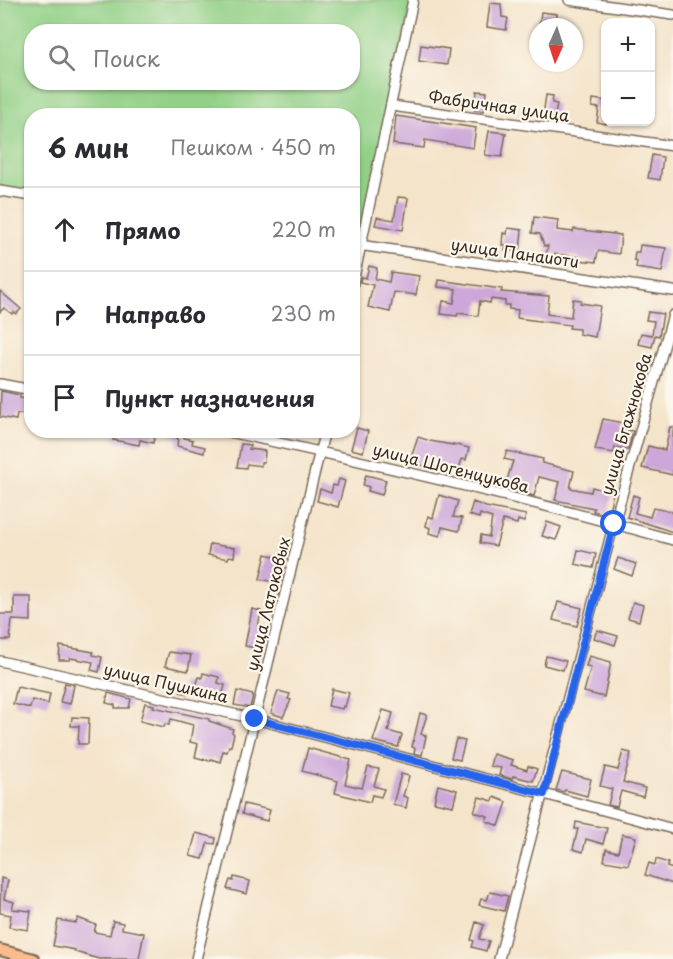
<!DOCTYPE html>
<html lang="ru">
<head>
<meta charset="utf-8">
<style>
  body { margin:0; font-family:"Playpen Sans",sans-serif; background:#f2f2f3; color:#2b2b33 }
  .controls { position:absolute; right:18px; top:18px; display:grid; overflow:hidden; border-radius:12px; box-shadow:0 2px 4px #0004 }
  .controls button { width:54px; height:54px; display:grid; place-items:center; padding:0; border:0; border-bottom:2px solid #e1e1e2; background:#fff; color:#2b2b33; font:30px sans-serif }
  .compass { position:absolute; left:529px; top:18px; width:54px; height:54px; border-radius:50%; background:#fff; box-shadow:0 2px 4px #0004; rotate:183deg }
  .stop { position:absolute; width:18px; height:18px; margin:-14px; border:4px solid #2563eb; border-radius:50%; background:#fff }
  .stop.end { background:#2563eb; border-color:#fff; box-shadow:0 2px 6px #0008 }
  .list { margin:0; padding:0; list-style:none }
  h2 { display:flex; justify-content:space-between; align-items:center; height:78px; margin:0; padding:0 24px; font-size:26px }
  h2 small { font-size:20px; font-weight:400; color:#7c7c81 }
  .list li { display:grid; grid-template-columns:39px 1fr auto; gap:18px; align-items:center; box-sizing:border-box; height:84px; padding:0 24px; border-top:2px solid #e1e1e2 }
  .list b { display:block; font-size:22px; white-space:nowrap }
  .list em { font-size:20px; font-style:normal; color:#7c7c81 }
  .icon { flex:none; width:33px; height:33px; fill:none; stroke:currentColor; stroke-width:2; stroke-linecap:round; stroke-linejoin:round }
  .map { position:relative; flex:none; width:673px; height:959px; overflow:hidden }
  .search { position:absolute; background:#fff; box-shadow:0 2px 4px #0004; left:24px; top:24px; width:336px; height:66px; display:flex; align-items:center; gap:15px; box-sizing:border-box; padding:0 21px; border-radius:24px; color:#7c7c81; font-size:22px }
  .panel { position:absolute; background:#fff; box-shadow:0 2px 4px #0004; left:24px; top:108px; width:336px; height:330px; border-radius:24px }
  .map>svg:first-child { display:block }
</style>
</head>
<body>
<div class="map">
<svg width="673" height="959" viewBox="0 0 673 959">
  <rect width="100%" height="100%" fill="#fbf7ec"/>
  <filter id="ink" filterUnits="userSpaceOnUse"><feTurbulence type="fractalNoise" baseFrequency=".0167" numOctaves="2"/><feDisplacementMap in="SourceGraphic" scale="12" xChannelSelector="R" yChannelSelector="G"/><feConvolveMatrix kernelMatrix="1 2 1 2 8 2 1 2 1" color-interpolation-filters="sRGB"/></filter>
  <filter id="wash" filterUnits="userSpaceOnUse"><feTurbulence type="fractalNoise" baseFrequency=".008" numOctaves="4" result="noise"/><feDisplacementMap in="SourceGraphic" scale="24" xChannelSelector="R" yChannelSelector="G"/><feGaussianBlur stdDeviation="1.35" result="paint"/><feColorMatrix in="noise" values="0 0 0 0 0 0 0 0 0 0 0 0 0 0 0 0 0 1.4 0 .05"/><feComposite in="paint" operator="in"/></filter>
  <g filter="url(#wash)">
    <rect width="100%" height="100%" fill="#f4e4ca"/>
    <!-- green -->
    <path fill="#92d087" stroke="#667d52" stroke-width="1.5" fill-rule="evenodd" d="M0,0H413L361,245L353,244L352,116H32L31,196L0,191ZM32,32H352V82H32Z"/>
    <g id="blocks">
      <!-- building -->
      <path fill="#cda7d9" d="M490,3L501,4L502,17L508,18L506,30L487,27Z
        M541,12L557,14L556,27H539Z
        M421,45L449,49L447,65L419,61Z
        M477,91L487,92L484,111L475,110Z
        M546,95L553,96L552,103L557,104L555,115L551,114V117L543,116Z
        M593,99L606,101V124L597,122L599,108L592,107Z
        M396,116L476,128L473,148L425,140L424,148L393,144Z
        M489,131L506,133L502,157L485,155Z
        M652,155L663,157L660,180L648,178Z
        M398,197L408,198L403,230L375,225L377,217L394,220Z
        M534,217L558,220L557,230L573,232L574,229L621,235L619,254L598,251L596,262L579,260V257L554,254V257L546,256L548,246H544L540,234L532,233Z
        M508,228L522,230L520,251L505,250L506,245H502L503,233L507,234Z
        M640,245L666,248L662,272L636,268L637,261L634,260L635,252H639Z
        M369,266L377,268L375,279L389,282L391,272L419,276L416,295L394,292L390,312L368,307L373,285L360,282L361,277L366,278Z
        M439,280L502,289L501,292L549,296L547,314L571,317L573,299L581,300L580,303L600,306L595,337L579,334V329L569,328L570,325L517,318L518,310L509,309V305H505V301L491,299L490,303L480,301L478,316L458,313L457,316L441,314L443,301L454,303L456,289L438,287Z
        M0,291L21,309L16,314L14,312L12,314L4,308L0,312Z
        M648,312L663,314L659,336L655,335L652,347L638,344L641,333L652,335L654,321L646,320Z
        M1,391L20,395V398L32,399V415L17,414L16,420L0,417Z
        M603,419L623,423L621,429L633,431L628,450L615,447L614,453L595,450Z
        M670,427H673V475L642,468L648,446L665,450Z
        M357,428L368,431L363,452L351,449Z
        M115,430H156L153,443L140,440L139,445L113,440Z
        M173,430L185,433L184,438L193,440L192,444L205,447L204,453L177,446L178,438L172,436Z
        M418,437L430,441L453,445V444L469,448L466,460L462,459L458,472L439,466L438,471L410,461Z
        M241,444L250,445L249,449L265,451L264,462H261V466L247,464L246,468L237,467Z
        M507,451L543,459L542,463L574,471L570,488L591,492L592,487L613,493L608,515L593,511L594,508L555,500L560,482L539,477L534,496L501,487L503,479L507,480L513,461L504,459Z
        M366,475L386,480L382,495L368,491L369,487L363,485Z
        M339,479L345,481L338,507L317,501L320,489L331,493L333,485L337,486Z
        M439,495L458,501L453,517L462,518L459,531L442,527L440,536L429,533L430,528L426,526L428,516L433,518Z
        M633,495L639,497L635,513L650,517L653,508L673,512V532L627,517Z
        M473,502L486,507L526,515L524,522L518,520L517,524L503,520L496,546L480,543L481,535L489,537L492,518L480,514L479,518L469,515Z
        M547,522L561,527L556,540L542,536Z
        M210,544L235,548L234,557L229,556L228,559L208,555Z
        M578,550L596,554L593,568L575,564Z
        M266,554L280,558L275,582L260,579Z
        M618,558L636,564L632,576L614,569Z
        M14,597H31V621L12,620L10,640H0V614H14Z
        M558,602L582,608L577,626L553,620Z
        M633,602L643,605L639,621L628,618Z
        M252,609L261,611L258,626L265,627L261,649L245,646Z
        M597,630L618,636L615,645L594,638Z
        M60,646L93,652V655L102,657L99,672L91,670L93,662L70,658V660H59Z
        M169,652L191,655L188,671L165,666Z
        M546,656L566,661L563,670L544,665Z
        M589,656L611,662L604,697L584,692L591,667L586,666Z
        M203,673L219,677L218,683L225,685L221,700L189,692V694L180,692L182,683L196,686L199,677L202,678Z
        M65,683L74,685L70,704L60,702Z
        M17,687L50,694L48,704L32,700L30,708L13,704Z
        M332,689L349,693L345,707L343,706L342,709L328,706Z
        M237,691L253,695L250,708L234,705Z
        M278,691L290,694L288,699L291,700L283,717L271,713Z
        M108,693L131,699L129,708H115V705L106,703Z
        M145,703L154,705L153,707L209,719V721L233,729L232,732L234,734L231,746H229L227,752L223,751L220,762L211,759L210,761L195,757L198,744L190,742L193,725L171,719L169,725L165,724L164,727L140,721Z
        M383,710L393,713L388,731L402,735L398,747L373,741Z
        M420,713L427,715L421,734L426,736L422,755L414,753L415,748L412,747Z
        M72,717L89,718L88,744H78L79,726H71Z
        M456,739L465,741L460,760L451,758Z
        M308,748L351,760L345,784L362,788L368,767L379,769L374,786L384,789L381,797L372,795L370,802L335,793L338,781L302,771Z
        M623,751L631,753L623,782L645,788L643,797L621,791L617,807L608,805L612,789L600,786L605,767L618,770Z
        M493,754L513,760L511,765L527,770L528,766L537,769L533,781L513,776L512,779L499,775L501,768L490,766Z
        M562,772L591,779L587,796L565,790L564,792L556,790Z
        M401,774L409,776L403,796L408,798L406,808L393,804Z
        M438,785L457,790L453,806L434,802Z
        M479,797L493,801L494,797L507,802L499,826L486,821L488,816L474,812Z
        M244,804L270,810L267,821L242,814Z
        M576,822L607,828L603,844L586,839L583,852L573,849L578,829H575Z
        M196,833L216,838L215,844L208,843L207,845L203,859L190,856Z
        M622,834L636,837L628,865L604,861L606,849L618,852Z
        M656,859L668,863L667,867L673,869V884L645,875L649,863L655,865Z
        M234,877L250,881L247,894L227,889L230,880L233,881Z
        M1,878L8,880L4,899L14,902L12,909L31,911L28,930L9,927L11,915L0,913Z
        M490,892L508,896L504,911L479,905L481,899L487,900Z
        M78,918L96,925L94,932L110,935L113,921L123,923L122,929L144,933L139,959H99L75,952V950L53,946L58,920L76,923Z
        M476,922L484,925L479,939L489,941L486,951L472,947L474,941L471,940Z"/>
    </g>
  </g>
  <g filter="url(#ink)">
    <use href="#blocks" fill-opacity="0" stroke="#7c6b5a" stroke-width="1.5"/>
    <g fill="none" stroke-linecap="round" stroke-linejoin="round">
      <!-- minor casing -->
      <g stroke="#7c6b5a" stroke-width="12">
        <path id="minor" d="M569,0L673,15
          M392,106L673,146
          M0,191L32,196
          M352,244L673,291
          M352,287L413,0
          M0,384L32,390
          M220,430C372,463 524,498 673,540
          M0,661L255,719L544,794L673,829
          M196,959L325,430
          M499,959L614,523L673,315"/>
      </g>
      <!-- major casing -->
      <g stroke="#7c6b5a" stroke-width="14">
        <path id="major" d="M0,950L34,959"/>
      </g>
      <!-- minor -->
      <use href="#minor" stroke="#fff" stroke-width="9"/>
      <!-- major -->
      <use href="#major" stroke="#f9bc8a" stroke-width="10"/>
    </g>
  </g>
  <g fill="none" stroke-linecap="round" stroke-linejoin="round" filter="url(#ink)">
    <!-- route -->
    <path stroke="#2563eb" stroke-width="8" d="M255,719L544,794L614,524"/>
  </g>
  <g text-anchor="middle" stroke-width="4.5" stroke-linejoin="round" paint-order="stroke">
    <!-- street labels -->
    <g font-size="16" fill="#3b2a1e" stroke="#fbf7ec">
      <text transform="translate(499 106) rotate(8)" y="6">Фабричная улица</text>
      <text transform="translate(515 253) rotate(8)" y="6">улица Панаиоти</text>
      <text transform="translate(626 424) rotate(-74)" y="6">улица Бгажнокова</text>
      <text transform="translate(451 468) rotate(14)" y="6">улица Шогенцукова</text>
      <text transform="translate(268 604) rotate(-76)" y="6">улица Латоковых</text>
      <text transform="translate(166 683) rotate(13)" y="6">улица Пушкина</text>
    </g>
  </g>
</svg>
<div class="controls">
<button>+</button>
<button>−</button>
</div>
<svg class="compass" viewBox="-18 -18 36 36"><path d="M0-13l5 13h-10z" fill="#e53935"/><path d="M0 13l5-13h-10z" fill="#7c7c81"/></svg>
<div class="stop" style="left:614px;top:524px"></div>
<div class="stop end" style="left:255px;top:719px"></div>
<div class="search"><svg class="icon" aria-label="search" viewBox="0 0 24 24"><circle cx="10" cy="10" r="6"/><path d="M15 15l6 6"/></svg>Поиск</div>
<section class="panel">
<h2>6 мин<small>Пешком · 450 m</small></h2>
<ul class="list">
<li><svg class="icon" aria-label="ahead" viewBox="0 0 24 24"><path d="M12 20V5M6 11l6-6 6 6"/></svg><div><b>Прямо</b></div><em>220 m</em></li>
<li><svg class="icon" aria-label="right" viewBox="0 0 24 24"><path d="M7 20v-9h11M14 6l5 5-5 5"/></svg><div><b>Направо</b></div><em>230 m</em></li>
<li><svg class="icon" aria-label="arrive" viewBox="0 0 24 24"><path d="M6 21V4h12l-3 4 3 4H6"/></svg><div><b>Пункт назначения</b></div></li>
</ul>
</section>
</div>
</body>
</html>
